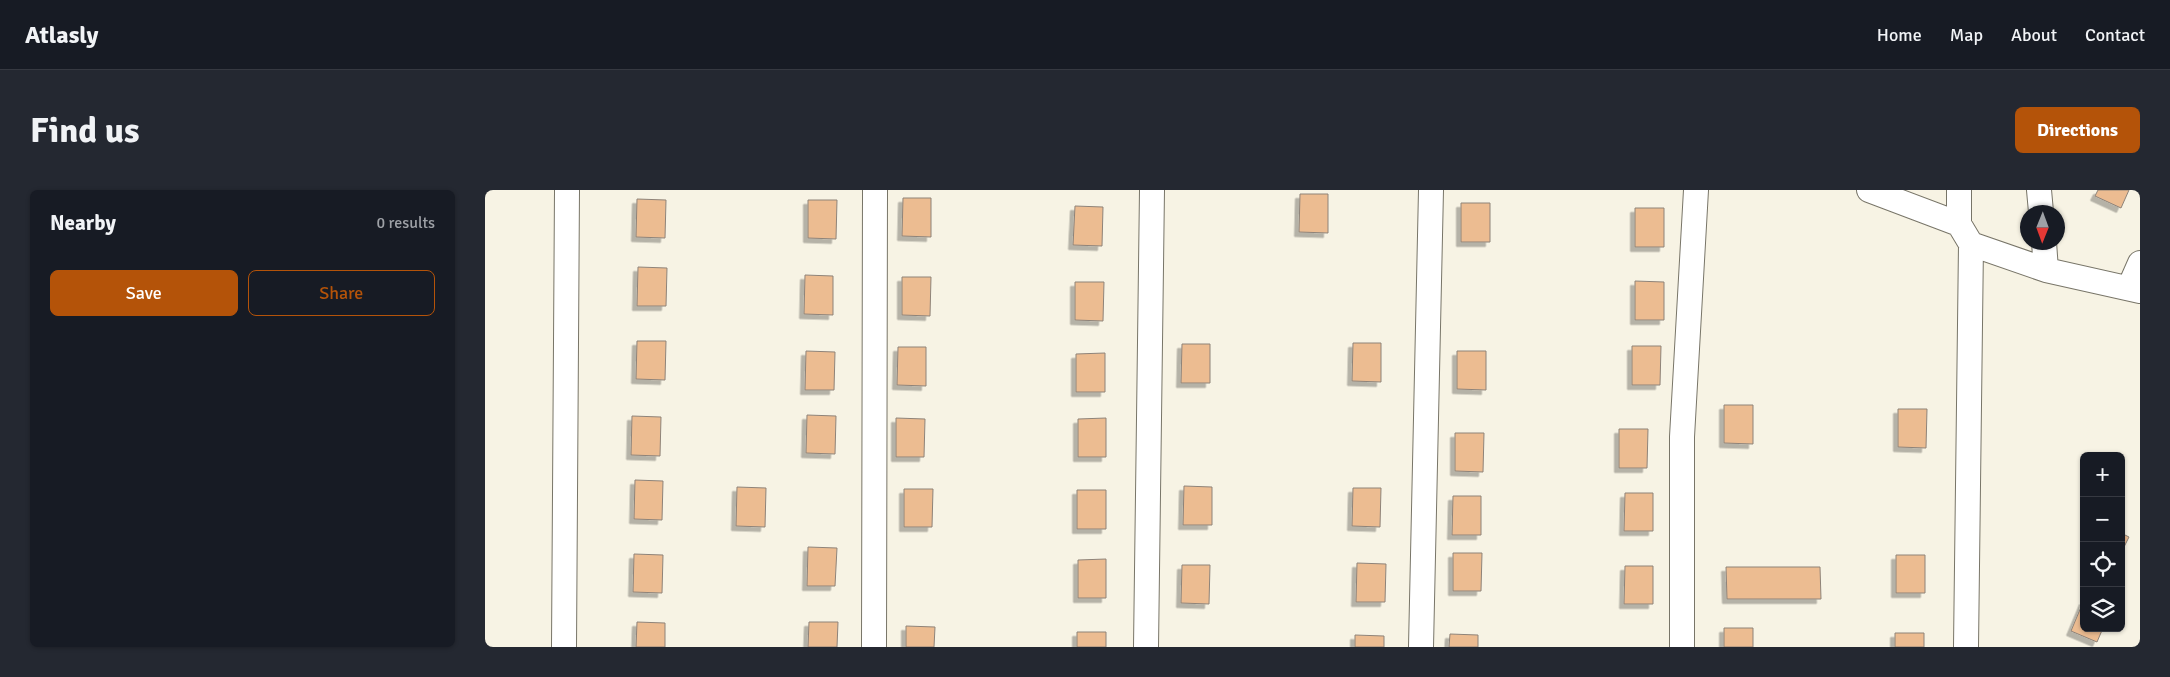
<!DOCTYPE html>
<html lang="en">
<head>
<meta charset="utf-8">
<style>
  body { margin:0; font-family:Signika,sans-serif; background:#242831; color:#f1f3f6 }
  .controls { position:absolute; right:15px; bottom:15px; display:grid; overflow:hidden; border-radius:8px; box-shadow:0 1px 4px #0004 }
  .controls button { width:45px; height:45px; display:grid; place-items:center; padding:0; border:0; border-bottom:1px solid #363941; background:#171b24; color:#f1f3f6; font:25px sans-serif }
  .compass { position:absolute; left:1535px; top:15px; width:45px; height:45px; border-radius:50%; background:#171b24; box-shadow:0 1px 4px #0004; rotate:181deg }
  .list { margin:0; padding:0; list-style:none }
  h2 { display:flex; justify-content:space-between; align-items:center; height:65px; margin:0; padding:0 20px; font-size:21px }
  h2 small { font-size:16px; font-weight:400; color:#9ea1a6 }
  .actions { display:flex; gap:10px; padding:15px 20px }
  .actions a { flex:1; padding:11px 0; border:1px solid #b45309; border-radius:8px; text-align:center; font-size:18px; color:#b45309 }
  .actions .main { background:#b45309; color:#fff }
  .icon { flex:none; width:28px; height:28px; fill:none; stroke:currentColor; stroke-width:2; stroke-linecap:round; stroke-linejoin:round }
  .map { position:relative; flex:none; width:1655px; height:457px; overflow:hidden; border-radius:8px }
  header { display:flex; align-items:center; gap:30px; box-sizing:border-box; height:70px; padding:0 25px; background:#171b24; border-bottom:1px solid #363941 }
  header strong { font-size:24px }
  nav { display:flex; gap:28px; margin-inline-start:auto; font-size:18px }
  .intro { display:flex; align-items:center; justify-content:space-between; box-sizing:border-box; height:120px; padding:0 30px }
  h1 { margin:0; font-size:35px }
  .button { padding:12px 22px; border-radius:8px; background:#b45309; color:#fff; font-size:18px; font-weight:700 }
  main { display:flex; gap:30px; padding:0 30px }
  aside { flex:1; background:#171b24; border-radius:8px; box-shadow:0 1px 4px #0004 }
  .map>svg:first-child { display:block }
</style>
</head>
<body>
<header>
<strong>Atlasly</strong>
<nav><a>Home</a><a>Map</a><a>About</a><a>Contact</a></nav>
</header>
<div class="intro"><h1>Find us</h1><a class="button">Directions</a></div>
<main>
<aside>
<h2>Nearby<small>0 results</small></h2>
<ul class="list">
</ul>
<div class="actions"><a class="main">Save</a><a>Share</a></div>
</aside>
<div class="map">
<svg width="1655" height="457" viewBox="0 0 1655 457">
  <defs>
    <filter id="shadow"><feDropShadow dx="-4.5" dy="4.5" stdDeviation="0" flood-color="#0004"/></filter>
  </defs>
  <rect width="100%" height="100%" fill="#f7f3e4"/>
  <!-- building -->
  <path fill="#ecbc91" stroke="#8e8379" filter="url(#shadow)" d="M1613,0H1644L1636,18L1610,6Z
    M815,4H843V43L814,42Z
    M418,8H446V47L417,46Z
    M152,9L181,10L180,48L151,47Z
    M323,10H352L351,49L323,48Z
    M976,13H1005V52H976Z
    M590,16L618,17L617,56L588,55Z
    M1150,18H1179V57H1150Z
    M153,77L182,78L181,116H152Z
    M320,85L348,86V125L319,124Z
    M417,87H446L445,126L417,125Z
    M1150,91L1179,92V130H1150Z
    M590,92H619L618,131L590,130Z
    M152,151H181L180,190L151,189Z
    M868,153H896V192L867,191Z
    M697,154H725V193H696Z
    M1147,156H1176L1175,195H1147Z
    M413,157H441V196L412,195Z
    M321,161L350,162L349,200H320Z
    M972,161H1001V200L972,199Z
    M620,163V202H591V164Z
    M1239,215H1268V254L1239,253Z
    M1413,219H1442L1441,258L1413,257Z
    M322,225L351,226L350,264L321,263Z
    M147,226L176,227L175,266L146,265Z
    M411,228L440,229L439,267H411Z
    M621,228V267H593V229Z
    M1134,239H1163L1162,278H1134Z
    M970,243H999L998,282L970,281Z
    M150,290L178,291L177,330L149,329Z
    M699,296L727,297V335H698Z
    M252,297L281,298L280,337L251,336Z
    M868,298H896L895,337L867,336Z
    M419,299H448L447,337H419Z
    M592,300H621V339H592Z
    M1140,303H1168V341H1139Z
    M968,306H996V345H967Z
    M1636,343L1644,347L1636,363Z
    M323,357L352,358L350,396H322Z
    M968,363H997L996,401H968Z
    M149,364L178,365L177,403L148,402Z
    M1411,365H1440V403H1411Z
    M621,369V408H593V370Z
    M872,373L901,374L900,412H871Z
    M697,375H725L724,414L696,413Z
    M1140,376H1168V414H1139Z
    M1241,377H1335L1336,409H1242Z
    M1599,410V438H1618L1612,452L1586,441Z
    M152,432L180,433V457H151Z
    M324,432H353L352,457H323Z
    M421,436L450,437L449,457H421Z
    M1239,438H1268V457H1239Z
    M592,442H621V457H592Z
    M1410,443H1439V457H1410Z
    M965,444L993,445V457H964Z
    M870,445L899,446V457H870Z"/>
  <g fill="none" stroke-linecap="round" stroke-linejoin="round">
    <!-- street casing -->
    <g stroke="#787568" stroke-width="26">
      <path id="street" d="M1384,0L1474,34L1486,54L1481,457
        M1554,0L1556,22
        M1474,34V0
        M1559,52L1561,80
        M1486,54L1561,80L1655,101
        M1644,98L1655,73
        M79,457L82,0
        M389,457L390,0
        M661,457L667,0
        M936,457L946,0
        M1197,457V247L1211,0"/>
    </g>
    <!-- street -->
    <use href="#street" stroke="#fff" stroke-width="24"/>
  </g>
</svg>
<div class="controls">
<button>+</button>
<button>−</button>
<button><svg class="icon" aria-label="locate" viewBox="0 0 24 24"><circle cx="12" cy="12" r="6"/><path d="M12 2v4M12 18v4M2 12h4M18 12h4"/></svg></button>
<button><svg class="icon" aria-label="layers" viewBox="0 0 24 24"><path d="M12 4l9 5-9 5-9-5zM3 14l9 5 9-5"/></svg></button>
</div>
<svg class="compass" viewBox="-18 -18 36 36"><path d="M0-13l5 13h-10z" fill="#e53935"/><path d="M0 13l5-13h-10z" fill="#9ea1a6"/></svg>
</div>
</main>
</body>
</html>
